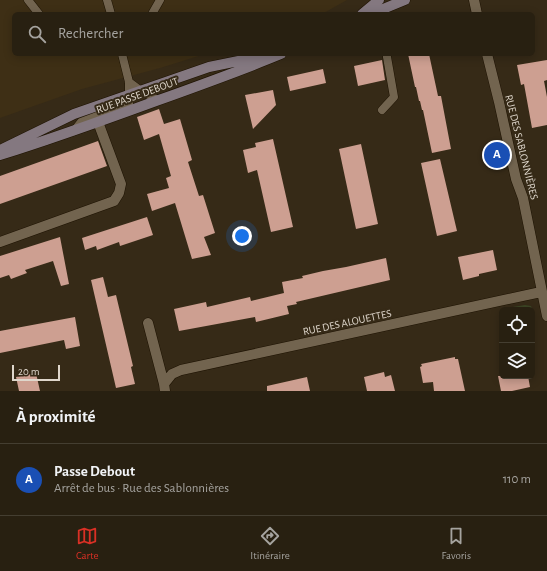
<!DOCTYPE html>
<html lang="fr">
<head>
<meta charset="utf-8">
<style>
  body { margin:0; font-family:"Alegreya Sans",sans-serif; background:#30281a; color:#f1f3f6 }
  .controls { position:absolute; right:12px; bottom:12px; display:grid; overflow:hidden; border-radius:6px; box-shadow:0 2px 10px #0003 }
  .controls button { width:36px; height:36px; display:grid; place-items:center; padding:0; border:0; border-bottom:1px solid #443e31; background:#282011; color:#f1f3f6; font:20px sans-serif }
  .scale { position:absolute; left:12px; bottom:10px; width:48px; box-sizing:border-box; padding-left:4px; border:2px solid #dfd7cc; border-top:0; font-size:11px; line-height:14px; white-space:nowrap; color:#dfd7cc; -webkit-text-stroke:3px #362a17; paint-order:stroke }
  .you { position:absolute; left:242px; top:236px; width:14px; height:14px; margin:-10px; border:3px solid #fff; border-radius:50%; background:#1a73e8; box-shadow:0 0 0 6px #1a73e833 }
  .badge { display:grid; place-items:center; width:26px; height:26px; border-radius:50%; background:#d93025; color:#fff; font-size:13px; font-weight:700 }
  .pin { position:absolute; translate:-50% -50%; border:2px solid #fff; box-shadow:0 1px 4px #0006 }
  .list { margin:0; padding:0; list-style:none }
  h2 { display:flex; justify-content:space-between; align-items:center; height:52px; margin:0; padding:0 16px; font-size:17px }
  h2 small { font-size:13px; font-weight:400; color:#a5a39f }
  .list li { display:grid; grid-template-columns:26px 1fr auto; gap:12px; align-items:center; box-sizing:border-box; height:72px; padding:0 16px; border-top:1px solid #443e31 }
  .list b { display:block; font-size:15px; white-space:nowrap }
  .list p { margin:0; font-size:13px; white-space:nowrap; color:#a5a39f }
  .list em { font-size:13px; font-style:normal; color:#a5a39f }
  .icon { flex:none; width:22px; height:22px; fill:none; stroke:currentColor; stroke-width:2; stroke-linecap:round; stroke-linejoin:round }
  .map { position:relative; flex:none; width:547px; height:391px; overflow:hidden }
  .search { position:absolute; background:#282011; box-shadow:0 2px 10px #0003; left:12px; right:12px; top:12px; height:44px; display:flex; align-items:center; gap:10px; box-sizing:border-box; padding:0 14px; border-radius:6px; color:#a5a39f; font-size:15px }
  .sheet { height:124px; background:#282011 }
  nav { display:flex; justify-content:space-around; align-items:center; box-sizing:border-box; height:56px; border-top:1px solid #443e31; background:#282011; font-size:11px; color:#a5a39f }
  nav a { display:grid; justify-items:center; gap:2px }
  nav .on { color:#d93025 }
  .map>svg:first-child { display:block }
</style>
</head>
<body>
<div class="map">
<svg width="547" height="391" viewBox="0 0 547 391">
  <rect width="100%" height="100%" fill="#362a17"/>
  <!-- built -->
  <path fill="#3e2f15" d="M0,0H347L322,14H14V54H205L160,68L82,89L0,118Z"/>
  <!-- green -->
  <path fill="#3d4625" d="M525,305L531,306L535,315L532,316V310H503L501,309Z"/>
  <!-- building -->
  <path fill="#cd9f91" d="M408,54H429L438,96H441L451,149L432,153L423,110H422L420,101H419L416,87H415Z
    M382,60L385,80L358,86L354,66Z
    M547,60V80L544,81L547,97V125L532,128L524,84L521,85L517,65Z
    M323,69L326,83L290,91L287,77Z
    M273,90L276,105L253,129L245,95Z
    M159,109L164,124L180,119L192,160L188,162L199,196L203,195L215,233L204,237L211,255L192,259L175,203L152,211L147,194L169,188L166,178L171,176L159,134L144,140L137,117Z
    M273,139L293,227L271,232L257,170L248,173L243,150L256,147L255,143Z
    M98,141L107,166L0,204V176Z
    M361,144L378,224L356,229L339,149Z
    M440,159L457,231L437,236L421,163Z
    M147,217L153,235L120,246L119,242L97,250L96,246L85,250L82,238Z
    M60,237L69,284L61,286L53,261L25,270L27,273L11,279L9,275L0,278V256Z
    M493,250L497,270L479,274V276L463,280L458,257Z
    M386,258L390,280L296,302L297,304L287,306L289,314L256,322L255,317L179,331L174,309L206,302L207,307L250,297L251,301L284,293L282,282L303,278L302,276L323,271L346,267Z
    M103,277L108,297L116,295L133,366L131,367L135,384L116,388L91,280Z
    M75,317L80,346L66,349L64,340L0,353V331Z
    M455,357V359H458L465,391H434L433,382L423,383L420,367L422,366L421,364Z
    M384,372L385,377L391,375L395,391H367L364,377Z
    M36,373L40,391H19L16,377Z
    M498,376H528L530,387L512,391H501Z
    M307,377L310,391H267V386Z"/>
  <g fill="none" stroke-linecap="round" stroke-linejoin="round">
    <!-- service casing -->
    <g stroke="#1d1202" stroke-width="9">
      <path id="service" d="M28,0L39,14
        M107,0L111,14
        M152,14L160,0
        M129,82L141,91L158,100
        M382,110L394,97L387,57
        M74,131L81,122L129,104V82L122,54"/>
    </g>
    <!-- minor casing -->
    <g stroke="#1d1202" stroke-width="11">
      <path id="minor" d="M474,0L477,14
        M487,54L499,102L516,179L523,198L547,316
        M0,242L114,201L119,193L121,184L98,122
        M148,323L164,384
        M165,391L164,384L172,374L181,370L541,292"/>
    </g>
    <!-- secondary casing -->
    <g stroke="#1d1202" stroke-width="11">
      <path id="secondary" d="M362,14L379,0
        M371,14L405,0
        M0,150L74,114L209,67L268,55
        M0,155C52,139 104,120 156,101C198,86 240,71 281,54"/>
    </g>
    <!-- service -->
    <use href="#service" stroke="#72644f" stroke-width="8"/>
    <!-- minor -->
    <use href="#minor" stroke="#72644f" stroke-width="10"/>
    <!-- secondary -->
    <use href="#secondary" stroke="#847880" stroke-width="10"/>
  </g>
  <g text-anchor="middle" stroke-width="4" stroke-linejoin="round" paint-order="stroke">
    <!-- street labels -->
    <g font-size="11" fill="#dfd7cc" stroke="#362a17">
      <text transform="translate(137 95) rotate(-20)" y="4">RUE PASSE DEBOUT</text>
      <text transform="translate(522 147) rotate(76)" y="4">RUE DES SABLONNIÈRES</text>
      <text transform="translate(347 322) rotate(-12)" y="4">RUE DES ALOUETTES</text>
    </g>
  </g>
</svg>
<div class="controls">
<button><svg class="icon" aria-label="locate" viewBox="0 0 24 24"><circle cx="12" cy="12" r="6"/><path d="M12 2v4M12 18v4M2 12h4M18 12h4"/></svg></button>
<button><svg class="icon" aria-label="layers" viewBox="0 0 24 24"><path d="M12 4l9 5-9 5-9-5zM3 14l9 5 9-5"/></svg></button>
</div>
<div class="scale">20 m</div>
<div class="you"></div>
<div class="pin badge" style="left:497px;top:155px;background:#1a4fb4">A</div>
<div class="search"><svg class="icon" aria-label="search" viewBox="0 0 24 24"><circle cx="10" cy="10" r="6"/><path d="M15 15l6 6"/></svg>Rechercher</div>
</div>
<section class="sheet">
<h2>À proximité<small></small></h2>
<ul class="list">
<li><span class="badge" style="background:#1a4fb4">A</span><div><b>Passe Debout</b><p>Arrêt de bus · Rue des Sablonnières</p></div><em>110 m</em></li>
</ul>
</section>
<nav>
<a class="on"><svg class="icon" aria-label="map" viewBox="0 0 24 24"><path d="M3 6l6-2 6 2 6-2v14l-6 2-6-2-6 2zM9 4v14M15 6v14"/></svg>Carte</a>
<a><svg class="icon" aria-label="directions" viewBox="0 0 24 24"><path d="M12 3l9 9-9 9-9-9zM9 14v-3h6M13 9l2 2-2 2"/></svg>Itinéraire</a>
<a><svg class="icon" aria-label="saved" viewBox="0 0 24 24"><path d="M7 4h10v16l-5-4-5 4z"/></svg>Favoris</a>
</nav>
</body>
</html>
